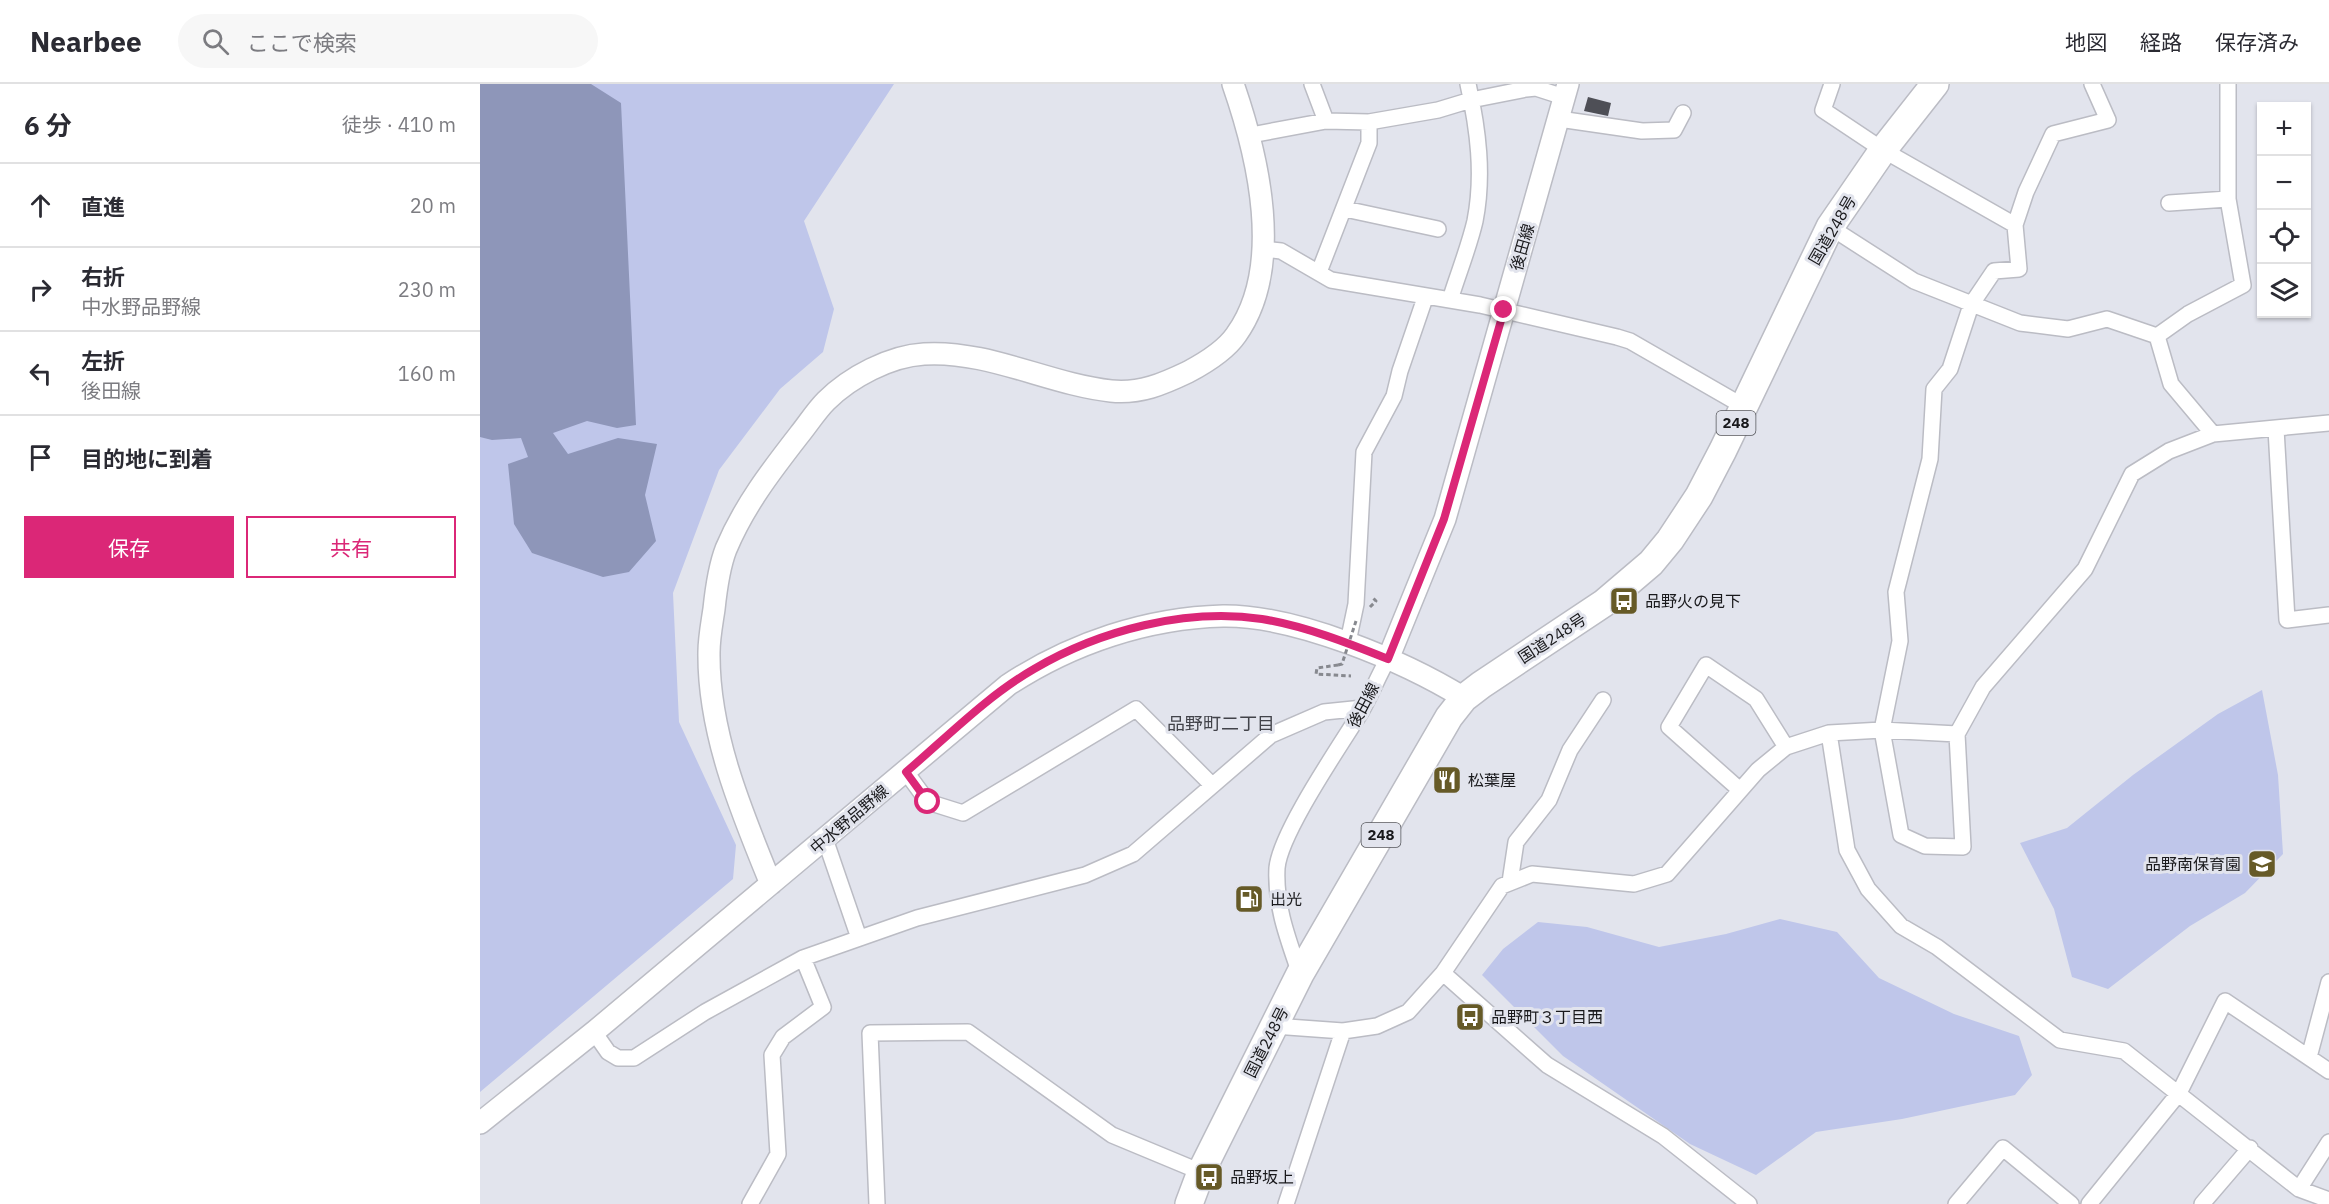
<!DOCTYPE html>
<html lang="ja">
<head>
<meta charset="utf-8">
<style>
  body { margin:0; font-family:"IBM Plex Sans","Noto Sans JP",sans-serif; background:#f7f7f7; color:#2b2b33 }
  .controls { position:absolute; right:18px; top:18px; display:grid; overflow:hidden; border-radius:0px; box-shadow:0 2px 4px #0004 }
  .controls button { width:54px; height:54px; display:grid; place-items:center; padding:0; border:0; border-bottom:2px solid #e1e1e2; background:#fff; color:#2b2b33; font:30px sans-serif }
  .stop { position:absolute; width:18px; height:18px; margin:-14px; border:4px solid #db2777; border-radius:50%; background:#fff }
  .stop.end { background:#db2777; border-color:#fff; box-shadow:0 2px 6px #0008 }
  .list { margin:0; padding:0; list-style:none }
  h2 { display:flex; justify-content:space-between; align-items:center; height:78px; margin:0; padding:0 24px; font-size:26px }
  h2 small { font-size:20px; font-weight:400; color:#7c7c81 }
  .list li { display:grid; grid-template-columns:39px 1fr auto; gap:18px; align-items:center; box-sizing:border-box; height:84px; padding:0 24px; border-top:2px solid #e1e1e2 }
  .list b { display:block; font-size:22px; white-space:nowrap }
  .list p { margin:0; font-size:20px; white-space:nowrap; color:#7c7c81 }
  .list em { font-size:20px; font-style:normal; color:#7c7c81 }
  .actions { display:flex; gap:12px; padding:18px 24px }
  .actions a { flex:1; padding:14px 0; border:2px solid #db2777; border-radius:0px; text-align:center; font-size:21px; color:#db2777 }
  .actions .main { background:#db2777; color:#fff }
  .icon { flex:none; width:33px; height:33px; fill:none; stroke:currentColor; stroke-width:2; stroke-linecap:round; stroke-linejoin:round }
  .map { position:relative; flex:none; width:1849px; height:1120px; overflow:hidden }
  header { display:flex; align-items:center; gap:36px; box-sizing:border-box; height:84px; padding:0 30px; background:#fff; border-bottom:2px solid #e1e1e2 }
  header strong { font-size:28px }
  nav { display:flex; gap:33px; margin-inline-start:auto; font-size:21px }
  .search { width:420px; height:54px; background:#f7f7f7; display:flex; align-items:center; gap:15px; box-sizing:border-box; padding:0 21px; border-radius:33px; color:#7c7c81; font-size:22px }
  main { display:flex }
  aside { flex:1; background:#fff }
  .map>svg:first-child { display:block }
</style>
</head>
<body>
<header>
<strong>Nearbee</strong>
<div class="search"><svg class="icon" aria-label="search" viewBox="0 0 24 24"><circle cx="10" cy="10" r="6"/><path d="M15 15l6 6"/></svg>ここで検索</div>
<nav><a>地図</a><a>経路</a><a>保存済み</a></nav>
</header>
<main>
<aside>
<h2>6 分<small>徒歩 · 410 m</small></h2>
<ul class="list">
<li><svg class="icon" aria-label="ahead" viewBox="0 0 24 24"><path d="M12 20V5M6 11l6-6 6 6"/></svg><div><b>直進</b></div><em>20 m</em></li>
<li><svg class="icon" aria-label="right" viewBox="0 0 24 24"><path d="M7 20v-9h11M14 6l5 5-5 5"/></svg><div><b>右折</b><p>中水野品野線</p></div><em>230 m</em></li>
<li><svg class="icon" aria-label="left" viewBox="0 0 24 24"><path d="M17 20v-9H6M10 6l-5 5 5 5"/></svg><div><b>左折</b><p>後田線</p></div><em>160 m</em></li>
<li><svg class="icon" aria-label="arrive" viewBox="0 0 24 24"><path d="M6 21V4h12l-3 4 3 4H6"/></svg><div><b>目的地に到着</b></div></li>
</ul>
<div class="actions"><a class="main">保存</a><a>共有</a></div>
</aside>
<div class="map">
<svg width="1849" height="1120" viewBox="0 0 1849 1120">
  <rect width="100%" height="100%" fill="#e2e4ed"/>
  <!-- green -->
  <path fill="#bfc6ea" d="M0,0H414L324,137L354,225L343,268L300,305L239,386L193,509L199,638L256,761L253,795L0,1008Z
    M1782,606L1798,691L1803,770L1765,809L1710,842L1628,905L1592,893L1574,825L1540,759L1587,744L1653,691L1738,630Z
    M1300,835L1357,848L1399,894L1474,930L1539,952L1552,991L1535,1011L1422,1035L1336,1048L1276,1091L1210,1060L1083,972L1002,891L1023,865L1058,838L1107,843L1179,863L1246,850Z"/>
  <!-- water -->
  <path fill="#8e96b9" d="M0,0H111L141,19L156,341L137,344L107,337L73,349L88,370L138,354L177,360L165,411L176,457L149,488L123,493L52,469L34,440L28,380L48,373L41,354L12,356L0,353Z"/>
  <!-- building -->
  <path fill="#4e4f56" d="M1108,13L1131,19L1128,32L1104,27Z"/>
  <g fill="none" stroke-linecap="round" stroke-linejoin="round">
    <!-- street casing -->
    <g stroke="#bbbcc4" stroke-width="18">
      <path id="street" d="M832,0L846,37
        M1352,0L1343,26L1403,66L1535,141
        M1079,35L1162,47L1194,46L1203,29
        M771,51L846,37L889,38L958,26L991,16L1046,5L1056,4L1084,13
        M1689,119L1748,115
        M865,125L958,145
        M1350,143L1434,197L1540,239L1588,245L1627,235L1677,252
        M784,165L801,167L851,196L1000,221L1137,253L1150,257L1263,322
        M839,188L889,59V38
        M970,216C978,190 989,163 995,137C1004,91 998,45 988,0
        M1677,252L1708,230L1763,201L1748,115V0
        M1677,252L1691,300L1733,350
        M1796,345L1807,536L1849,531
        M868,558L876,520L884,368L914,312L920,287L945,214
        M1349,649L1367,766L1388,805L1421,842L1457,863L1580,956L1644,967L1819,1105L1849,1116
        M1477,650L1483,763L1445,762L1421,751L1402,646L1420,557L1416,508L1450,375L1454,305L1470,285L1491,221L1514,187L1539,185L1535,141L1546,108L1573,50L1628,36L1612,0
        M426,688L448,718L483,729L656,625L732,701
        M1260,706L1189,643L1226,581L1276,615L1306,663
        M345,755L379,854
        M1030,798L1036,758L1069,716L1090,666L1123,616
        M963,889L1067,981L1183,1052L1269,1120
        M820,890C808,855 795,822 797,784C800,749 860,662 881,628C891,611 898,592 908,575
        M794,942L863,947L897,942L928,928L963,889L1022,802L1052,790L1154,800L1187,790L1278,686L1306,663L1349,649L1402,646L1477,650L1503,603L1605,485L1652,390L1689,367L1733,350L1849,339
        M114,948L128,968L138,974H154L225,928L323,874L437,834L605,791L653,770L791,651L844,628L883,624
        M1829,973L1849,898
        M1819,1105L1849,1058
        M270,1120L298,1070L292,971L303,953L343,923L323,874
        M397,1120L390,949L488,948L632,1051L721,1088
        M806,1120L863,947
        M1476,1120L1523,1064L1591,1120
        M1609,1120L1699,1009L1745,917L1849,987
        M1722,1120L1770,1064"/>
    </g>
    <!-- secondary casing -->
    <g stroke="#bbbcc4" stroke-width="24">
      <path id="secondary" d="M908,575L965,435L1088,0
        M291,800C261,727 228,648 229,568C229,554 232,539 234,525C236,506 239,483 246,465C264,422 291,387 319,351C328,340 336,327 346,317C370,293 410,272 444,270C508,266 568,300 631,307C660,310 683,300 708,288C725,279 745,267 756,251C805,183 778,72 753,0
        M0,1039L114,948L528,601C592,559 667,534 743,532C815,531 924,577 984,614"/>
    </g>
    <!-- highway casing -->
    <g stroke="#bbbcc4" stroke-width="30">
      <path id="highway" d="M709,1120L721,1088L820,890L969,633L984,614L1001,601L1124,519L1171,479L1190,456L1219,412L1243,366L1350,143L1403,66L1455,0"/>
    </g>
    <!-- path -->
    <path stroke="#87898f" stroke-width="3" stroke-dasharray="4.5 3" stroke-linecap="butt" d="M890,523L896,517L892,513
      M858,581L837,584L836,590L871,592"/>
    <!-- street -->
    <use href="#street" stroke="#fff" stroke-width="15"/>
    <!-- secondary -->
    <use href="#secondary" stroke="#fff" stroke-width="21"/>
    <!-- highway -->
    <use href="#highway" stroke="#fff" stroke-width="27"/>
    <!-- path-bridge -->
    <path stroke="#87898f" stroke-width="3" stroke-dasharray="4.5 3" stroke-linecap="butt" d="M858,581L862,580L876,537"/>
  </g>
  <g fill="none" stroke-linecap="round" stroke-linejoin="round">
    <!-- route -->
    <path stroke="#db2777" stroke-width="8" d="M448,718L426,688C467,653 507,612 554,585C620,546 706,524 782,535C825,542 868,559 908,575L964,435L1024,226"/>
  </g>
  <!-- icons -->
  <defs>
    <g id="bus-square" transform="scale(1.5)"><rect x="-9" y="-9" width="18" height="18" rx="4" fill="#665a27" stroke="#e2e4ed"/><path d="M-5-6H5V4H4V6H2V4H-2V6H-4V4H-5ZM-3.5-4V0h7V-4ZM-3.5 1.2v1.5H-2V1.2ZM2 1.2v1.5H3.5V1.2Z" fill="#fff"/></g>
    <g id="restaurant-square" transform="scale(1.5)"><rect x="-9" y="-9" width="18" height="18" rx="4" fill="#665a27" stroke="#e2e4ed"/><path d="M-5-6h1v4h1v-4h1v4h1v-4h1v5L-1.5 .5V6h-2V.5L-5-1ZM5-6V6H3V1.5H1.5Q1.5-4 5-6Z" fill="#fff"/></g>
    <g id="school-square" transform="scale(1.5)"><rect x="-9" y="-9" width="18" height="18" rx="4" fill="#665a27" stroke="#e2e4ed"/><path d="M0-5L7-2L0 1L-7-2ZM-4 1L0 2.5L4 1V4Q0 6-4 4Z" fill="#fff"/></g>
    <g id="fuel-square" transform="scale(1.5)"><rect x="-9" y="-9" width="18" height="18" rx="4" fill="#665a27" stroke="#e2e4ed"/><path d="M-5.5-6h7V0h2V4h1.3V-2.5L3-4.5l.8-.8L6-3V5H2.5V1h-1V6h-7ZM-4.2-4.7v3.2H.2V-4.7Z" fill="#fff"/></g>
  </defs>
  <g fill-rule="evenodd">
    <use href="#bus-square" x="1144" y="517"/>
    <use href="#restaurant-square" x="967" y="696"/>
    <use href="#school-square" x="1782" y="780"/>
    <use href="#fuel-square" x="769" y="815"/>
    <use href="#bus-square" x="990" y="933"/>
    <use href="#bus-square" x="729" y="1093"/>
  </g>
  <g text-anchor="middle" stroke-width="6" stroke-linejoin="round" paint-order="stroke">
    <!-- shield labels -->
    <g fill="#e2e4ed" stroke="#55565b" stroke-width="1.5">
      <rect x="1236.5" y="327" width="39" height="24" rx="4.5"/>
      <rect x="881.5" y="739" width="39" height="24" rx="4.5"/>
    </g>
    <g font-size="15" font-weight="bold" fill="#19191c">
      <text x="1256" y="344">248</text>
      <text x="901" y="756">248</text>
    </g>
    <!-- street labels -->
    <g font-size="16" fill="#19191c" stroke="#e2e4ed">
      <text transform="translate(1352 146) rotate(-60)" y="6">国道248号</text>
      <text transform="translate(1042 163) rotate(-74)" y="6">後田線</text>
      <text transform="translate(1072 554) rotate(-33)" y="6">国道248号</text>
      <text transform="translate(883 621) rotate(-62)" y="6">後田線</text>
      <text transform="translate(369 735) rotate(-40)" y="6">中水野品野線</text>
      <text transform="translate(786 958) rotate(-63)" y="6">国道248号</text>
    </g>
    <!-- poi labels -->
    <g font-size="16" fill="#19191c" stroke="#e2e4ed" text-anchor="start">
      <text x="1165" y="523">品野火の見下</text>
      <text x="988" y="702">松葉屋</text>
      <text x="1761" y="786" text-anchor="end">品野南保育園</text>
      <text x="790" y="821">出光</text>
      <text x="1011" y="939">品野町３丁目西</text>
      <text x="750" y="1099">品野坂上</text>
    </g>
    <!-- neighbourhood labels -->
    <g font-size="18" fill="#42434a" stroke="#e2e4ed">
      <text x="741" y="646">品野町二丁目</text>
    </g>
  </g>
</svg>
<div class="controls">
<button>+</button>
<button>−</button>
<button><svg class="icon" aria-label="locate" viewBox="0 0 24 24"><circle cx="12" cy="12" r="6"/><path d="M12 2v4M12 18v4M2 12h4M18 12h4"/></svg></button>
<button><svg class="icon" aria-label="layers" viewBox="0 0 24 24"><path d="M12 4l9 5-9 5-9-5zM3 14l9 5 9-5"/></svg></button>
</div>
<div class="stop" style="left:448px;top:718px"></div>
<div class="stop end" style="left:1024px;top:226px"></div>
</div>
</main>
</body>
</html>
